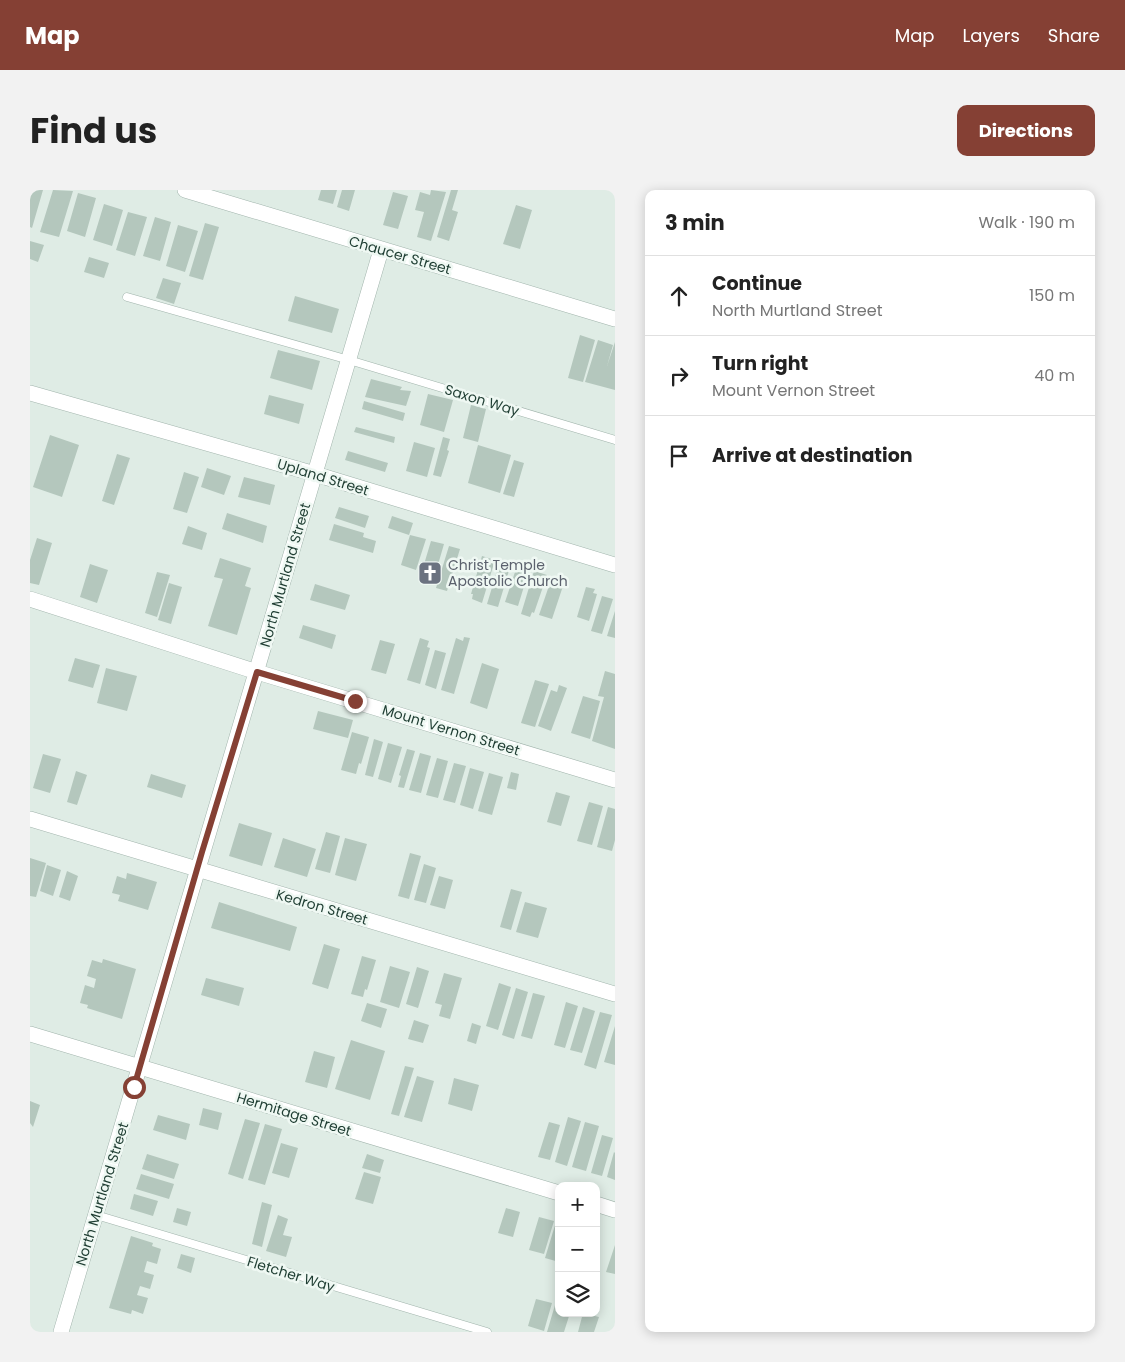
<!DOCTYPE html>
<html lang="en">
<head>
<meta charset="utf-8">
<style>
  body { margin:0; font-family:Poppins,sans-serif; background:#f2f2f2; color:#222 }
  .controls { position:absolute; right:15px; bottom:15px; display:grid; overflow:hidden; border-radius:10px; box-shadow:0 2px 12px #0003 }
  .controls button { width:45px; height:45px; display:grid; place-items:center; padding:0; border:0; border-bottom:1px solid #e0e0e0; background:#fff; color:#222; font:25px sans-serif }
  .stop { position:absolute; width:15px; height:15px; margin:-11px; border:4px solid #854034; border-radius:50%; background:#fff }
  .stop.end { background:#854034; border-color:#fff; box-shadow:0 1px 5px #0008 }
  .list { margin:0; padding:0; list-style:none }
  h2 { display:flex; justify-content:space-between; align-items:center; height:65px; margin:0; padding:0 20px; font-size:21px }
  h2 small { font-size:16px; font-weight:400; color:#767676 }
  .list li { display:grid; grid-template-columns:32px 1fr auto; gap:15px; align-items:center; box-sizing:border-box; height:80px; padding:0 20px; border-top:1px solid #e0e0e0 }
  .list b { display:block; font-size:19px; white-space:nowrap }
  .list p { margin:0; font-size:16px; white-space:nowrap; color:#767676 }
  .list em { font-size:16px; font-style:normal; color:#767676 }
  .icon { flex:none; width:28px; height:28px; fill:none; stroke:currentColor; stroke-width:2; stroke-linecap:round; stroke-linejoin:round }
  .map { position:relative; flex:none; width:585px; height:1142px; overflow:hidden; border-radius:10px }
  header { display:flex; align-items:center; gap:30px; box-sizing:border-box; height:70px; padding:0 25px; background:#854034; color:#fff }
  header strong { font-size:24px }
  nav { display:flex; gap:28px; margin-inline-start:auto; font-size:18px }
  .intro { display:flex; align-items:center; justify-content:space-between; box-sizing:border-box; height:120px; padding:0 30px }
  h1 { margin:0; font-size:35px }
  .button { padding:12px 22px; border-radius:10px; background:#854034; color:#fff; font-size:18px; font-weight:700 }
  main { display:flex; gap:30px; padding:0 30px }
  aside { flex:1; background:#fff; border-radius:10px; box-shadow:0 2px 12px #0003 }
  .map>svg:first-child { display:block }
</style>
</head>
<body>
<header>
<strong>Map</strong>
<nav><a>Map</a><a>Layers</a><a>Share</a></nav>
</header>
<div class="intro"><h1>Find us</h1><a class="button">Directions</a></div>
<main>
<div class="map">
<svg width="585" height="1142" viewBox="0 0 585 1142">
  <rect width="100%" height="100%" fill="#dfece5"/>
  <!-- building -->
  <path fill="#b4c7bd" d="M0,0H13L2,38L0,37Z
    M23,0L43,1L29,47L10,42Z
    M291,0H307L303,14L288,10Z
    M312,0H325L319,21L307,17Z
    M401,0L416,2L401,51L387,47L394,22L385,20L390,2L400,5Z
    M421,0H428L422,20L428,22L419,51L407,47Z
    M363,2L378,6L368,39L353,35Z
    M48,3L66,8L55,47L37,41Z
    M74,14L93,20L82,56L63,50Z
    M486,15L502,20L490,59L473,54Z
    M98,22L117,27L105,66L86,60Z
    M125,27L141,32L130,71L113,66Z
    M175,33L189,37L173,90L159,86Z
    M148,35L168,41L155,82L136,76Z
    M0,51L14,55L8,72L0,69Z
    M59,67L79,73L74,88L54,82Z
    M133,88L151,93L144,114L126,108Z
    M265,106L309,119L302,143L258,131Z
    M550,145L565,150L553,192L538,188Z
    M568,150L583,155L577,176L585,152V200L555,192Z
    M248,160L290,171L282,200L240,188Z
    M341,189L372,197L370,200L381,201L376,216L335,207Z
    M398,204L423,210L414,242L390,235Z
    M239,205L274,214L269,234L234,224Z
    M334,211L375,223L373,231L332,219Z
    M441,215L456,219L448,252L433,248Z
    M326,237L365,247L364,253L324,242Z
    M20,245L49,255L32,307L3,297Z
    M413,247L420,249L417,260L419,261L411,287L403,285Z
    M384,252L405,258L397,287L376,281Z
    M448,255L481,265L470,303L438,293Z
    M318,261L358,273L355,282L315,270Z
    M87,264L100,268L84,315L72,311Z
    M484,270L494,273L484,307L473,304Z
    M177,278L201,286L194,305L171,297Z
    M154,282L169,287L157,323L143,319Z
    M214,287L245,295L240,315L208,307Z
    M309,317L339,326L335,338L305,328Z
    M197,323L237,336L233,353L192,339Z
    M362,326L383,333L379,345L358,338Z
    M304,334L334,343L333,347L346,351L343,363L299,350Z
    M158,336L177,343L172,360L152,354Z
    M380,345L396,349L386,380L371,375Z
    M7,348L22,353L9,395L0,393V370Z
    M401,351L414,354L405,385L392,381Z
    M419,356L430,359L417,401L406,398Z
    M452,366L465,370L452,413L442,409L443,404H441Z
    M190,368L221,378L215,396L221,398L207,445L178,436L193,389L184,387Z
    M470,371L481,374L468,417L457,414Z
    M60,374L78,380L67,413L50,407Z
    M487,376L499,380L488,416L475,412Z
    M504,381L517,385L504,423L502,422L500,427L491,424Z
    M127,382L140,385L127,427L115,423Z
    M522,387L535,390L522,429L509,425Z
    M139,393L152,397L141,434L128,430Z
    M285,394L320,405L315,420L280,410Z
    M556,397L565,399L563,403L567,404L559,431L547,427Z
    M572,406L583,409L572,444L561,441Z
    M585,421V448L577,446Z
    M273,435L306,445L302,459L269,448Z
    M434,447L440,448L424,504L411,500L426,448L433,451Z
    M390,448L399,451L397,457L400,458L390,494L377,490Z
    M350,450L365,454L356,484L341,480Z
    M405,460L416,463L406,499L395,495Z
    M45,468L70,475L63,498L38,491Z
    M452,473L469,479L457,519L440,513Z
    M76,478L107,486L97,521L67,513Z
    M575,481L585,484V559L562,551L574,507L568,506Z
    M505,490L519,494L505,537L491,533Z
    M529,495L537,498L521,541L508,536L521,500L527,502Z
    M553,506L570,511L560,549L541,543Z
    M288,521L323,530L318,548L283,539Z
    M322,542L339,547L331,574L329,573L326,584L311,580Z
    M344,549L353,552L343,587L335,585Z
    M358,553L372,557L361,593L348,589Z
    M377,559L385,561L374,598L368,597L371,586L369,585Z
    M390,563L401,566L391,603L379,600Z
    M13,564L31,569L20,603L3,598Z
    M407,568L418,571L408,608L396,605Z
    M424,573L436,576L425,613L413,610Z
    M440,578L454,582L443,619L430,615Z
    M46,581L57,585L47,615L37,612Z
    M481,582L489,584L486,600L477,598Z
    M459,583L473,587L462,625L448,621Z
    M121,584L156,595L152,608L117,597Z
    M526,602L540,606L531,636L517,632Z
    M559,612L573,616L562,655L547,651Z
    M578,617L585,619V650L582,661L567,657Z
    M209,633L242,643L232,676L199,666Z
    M296,642L310,646L300,683L285,679Z
    M253,648L286,659L277,687L244,677Z
    M315,648L337,654L326,691L305,685Z
    M380,663L391,666L379,709L368,706Z
    M0,668L16,673L6,707L0,706Z
    M394,674L406,678L396,713L384,710Z
    M17,675L31,680L23,706L10,701Z
    M37,681L48,686L40,711L29,707Z
    M97,683L127,692L118,720L88,711L90,705L82,703L87,686L96,689Z
    M409,686L423,690L415,719L400,715Z
    M481,699L492,702L481,740L470,737Z
    M189,712L267,737L260,761L181,738Z
    M495,712L517,718L508,748L486,742Z
    M294,754L310,759L298,799L282,794Z
    M332,766L346,770L337,800L335,799L333,807L321,804Z
    M73,769L106,779L92,829L57,818L58,815L50,813L55,795L64,798L66,789L57,786L62,770L72,773Z
    M360,776L380,782L369,818L350,812Z
    M387,777L399,781L388,818L376,814Z
    M414,783L432,788L420,829L409,826L412,815L405,813Z
    M176,788L214,798L209,816L171,805Z
    M469,793L481,797L468,840L456,836Z
    M486,798L498,802L484,849L472,845Z
    M503,803L515,806L502,849L491,846Z
    M536,812L548,816L535,858L524,855Z
    M337,813L357,819L351,838L331,831Z
    M553,817L565,821L552,863L540,860Z
    M570,822L582,825L566,879L554,875Z
    M384,830L399,835L393,853L378,849Z
    M442,833L451,836L446,854L437,851Z
    M585,836V875L574,872Z
    M321,850L355,861L340,910L305,899Z
    M284,861L305,867L297,898L275,892Z
    M375,876L384,878L369,926L361,924Z
    M387,886L404,891L392,932L374,927Z
    M424,888L449,895L442,921L418,914Z
    M0,911L10,915L3,937L0,933Z
    M173,918L192,923L188,940L169,935Z
    M128,925L160,934L156,950L123,940Z
    M538,927L551,931L537,976L525,972Z
    M215,929L230,933L213,989L198,984Z
    M519,932L530,935L520,970L508,967Z
    M555,932L569,936L556,981L542,977Z
    M235,934L252,939L235,995L218,990Z
    M572,945L583,948L572,986L561,983Z
    M251,953L268,958L259,988L242,983Z
    M584,962L585,963V990L577,987Z
    M117,964L149,974L144,989L112,979Z
    M337,964L354,970L350,983L332,978Z
    M334,982L351,987L343,1014L325,1009Z
    M111,984L144,994L139,1009L106,999Z
    M104,1004L128,1011L123,1026L100,1019Z
    M232,1012L242,1015L232,1057L222,1054Z
    M147,1018L161,1022L157,1036L143,1032Z
    M476,1018L490,1022L483,1047L468,1043Z
    M248,1025L258,1029L253,1045L262,1047L256,1067L236,1061Z
    M509,1027L524,1031L514,1064L499,1060Z
    M526,1032L529,1033V1072L515,1068Z
    M101,1046L123,1053L122,1056L131,1059L127,1074L117,1071L114,1082L124,1085L120,1099L110,1096L107,1105L118,1108L113,1124L102,1120L101,1124L79,1118Z
    M585,1055V1084L576,1082Z
    M151,1064L165,1068L161,1083L147,1078Z
    M506,1109L522,1113L514,1141L498,1136Z
    M525,1115L529,1116V1123H540L534,1142H517Z
    M553,1123L569,1127L564,1142H548Z"/>
  <g fill="none" stroke-linecap="round" stroke-linejoin="round">
    <!-- service casing -->
    <g stroke="#a1b4ac" stroke-width="9">
      <path id="service" d="M97,107L319,170L585,250
        M66,1025L457,1142"/>
    </g>
    <!-- minor casing -->
    <g stroke="#a1b4ac" stroke-width="16">
      <path id="minor" d="M155,0L585,129
        M0,203L285,284L585,375
        M0,409L227,482L585,590
        M0,629L585,804
        M0,844L529,1003
        M566,1014L585,1020
        M31,1142L351,60"/>
    </g>
    <!-- service -->
    <use href="#service" stroke="#fff" stroke-width="8"/>
    <!-- minor -->
    <use href="#minor" stroke="#fff" stroke-width="15"/>
  </g>
  <g fill="none" stroke-linecap="round" stroke-linejoin="round">
    <!-- route -->
    <path stroke="#854034" stroke-width="6" d="M104,897L172,662L227,482L325,511"/>
  </g>
  <!-- icons -->
  <defs>
    <g id="church-square" transform="scale(1.25)"><rect x="-9" y="-9" width="18" height="18" rx="4" fill="#6b7280" stroke="#eff8f3"/><path d="M-1.2-6h2.4v3.5h3.3v2.4h-3.3V6h-2.4V-.1h-3.3v-2.4h3.3Z" fill="#fff"/></g>
  </defs>
  <g fill-rule="evenodd">
    <use href="#church-square" x="400" y="383"/>
  </g>
  <g text-anchor="middle" stroke-width="5" stroke-linejoin="round" paint-order="stroke">
    <!-- street labels -->
    <g font-size="14" fill="#1e3d32" stroke="#eff8f3">
      <text transform="translate(370 65) rotate(16)" y="5">Chaucer Street</text>
      <text transform="translate(452 210) rotate(17)" y="5">Saxon Way</text>
      <text transform="translate(293 287) rotate(17)" y="5">Upland Street</text>
      <text transform="translate(255 385) rotate(-74)" y="5">North Murtland Street</text>
      <text transform="translate(421 540) rotate(17)" y="5">Mount Vernon Street</text>
      <text transform="translate(292 717) rotate(16)" y="5">Kedron Street</text>
      <text transform="translate(264 924) rotate(17)" y="5">Hermitage Street</text>
      <text transform="translate(72 1004) rotate(-73)" y="5">North Murtland Street</text>
      <text transform="translate(261 1084) rotate(17)" y="5">Fletcher Way</text>
    </g>
    <!-- worship labels -->
    <g font-size="14" fill="#5b616d" stroke="#eff8f3" text-anchor="start">
      <text x="418" y="380">Christ Temple<tspan x="418" dy="16">Apostolic Church</tspan></text>
    </g>
  </g>
</svg>
<div class="controls">
<button>+</button>
<button>−</button>
<button><svg class="icon" aria-label="layers" viewBox="0 0 24 24"><path d="M12 4l9 5-9 5-9-5zM3 14l9 5 9-5"/></svg></button>
</div>
<div class="stop" style="left:104px;top:897px"></div>
<div class="stop end" style="left:325px;top:511px"></div>
</div>
<aside>
<h2>3 min<small>Walk · 190 m</small></h2>
<ul class="list">
<li><svg class="icon" aria-label="ahead" viewBox="0 0 24 24"><path d="M12 20V5M6 11l6-6 6 6"/></svg><div><b>Continue</b><p>North Murtland Street</p></div><em>150 m</em></li>
<li><svg class="icon" aria-label="right" viewBox="0 0 24 24"><path d="M7 20v-9h11M14 6l5 5-5 5"/></svg><div><b>Turn right</b><p>Mount Vernon Street</p></div><em>40 m</em></li>
<li><svg class="icon" aria-label="arrive" viewBox="0 0 24 24"><path d="M6 21V4h12l-3 4 3 4H6"/></svg><div><b>Arrive at destination</b></div></li>
</ul>
</aside>
</main>
</body>
</html>
